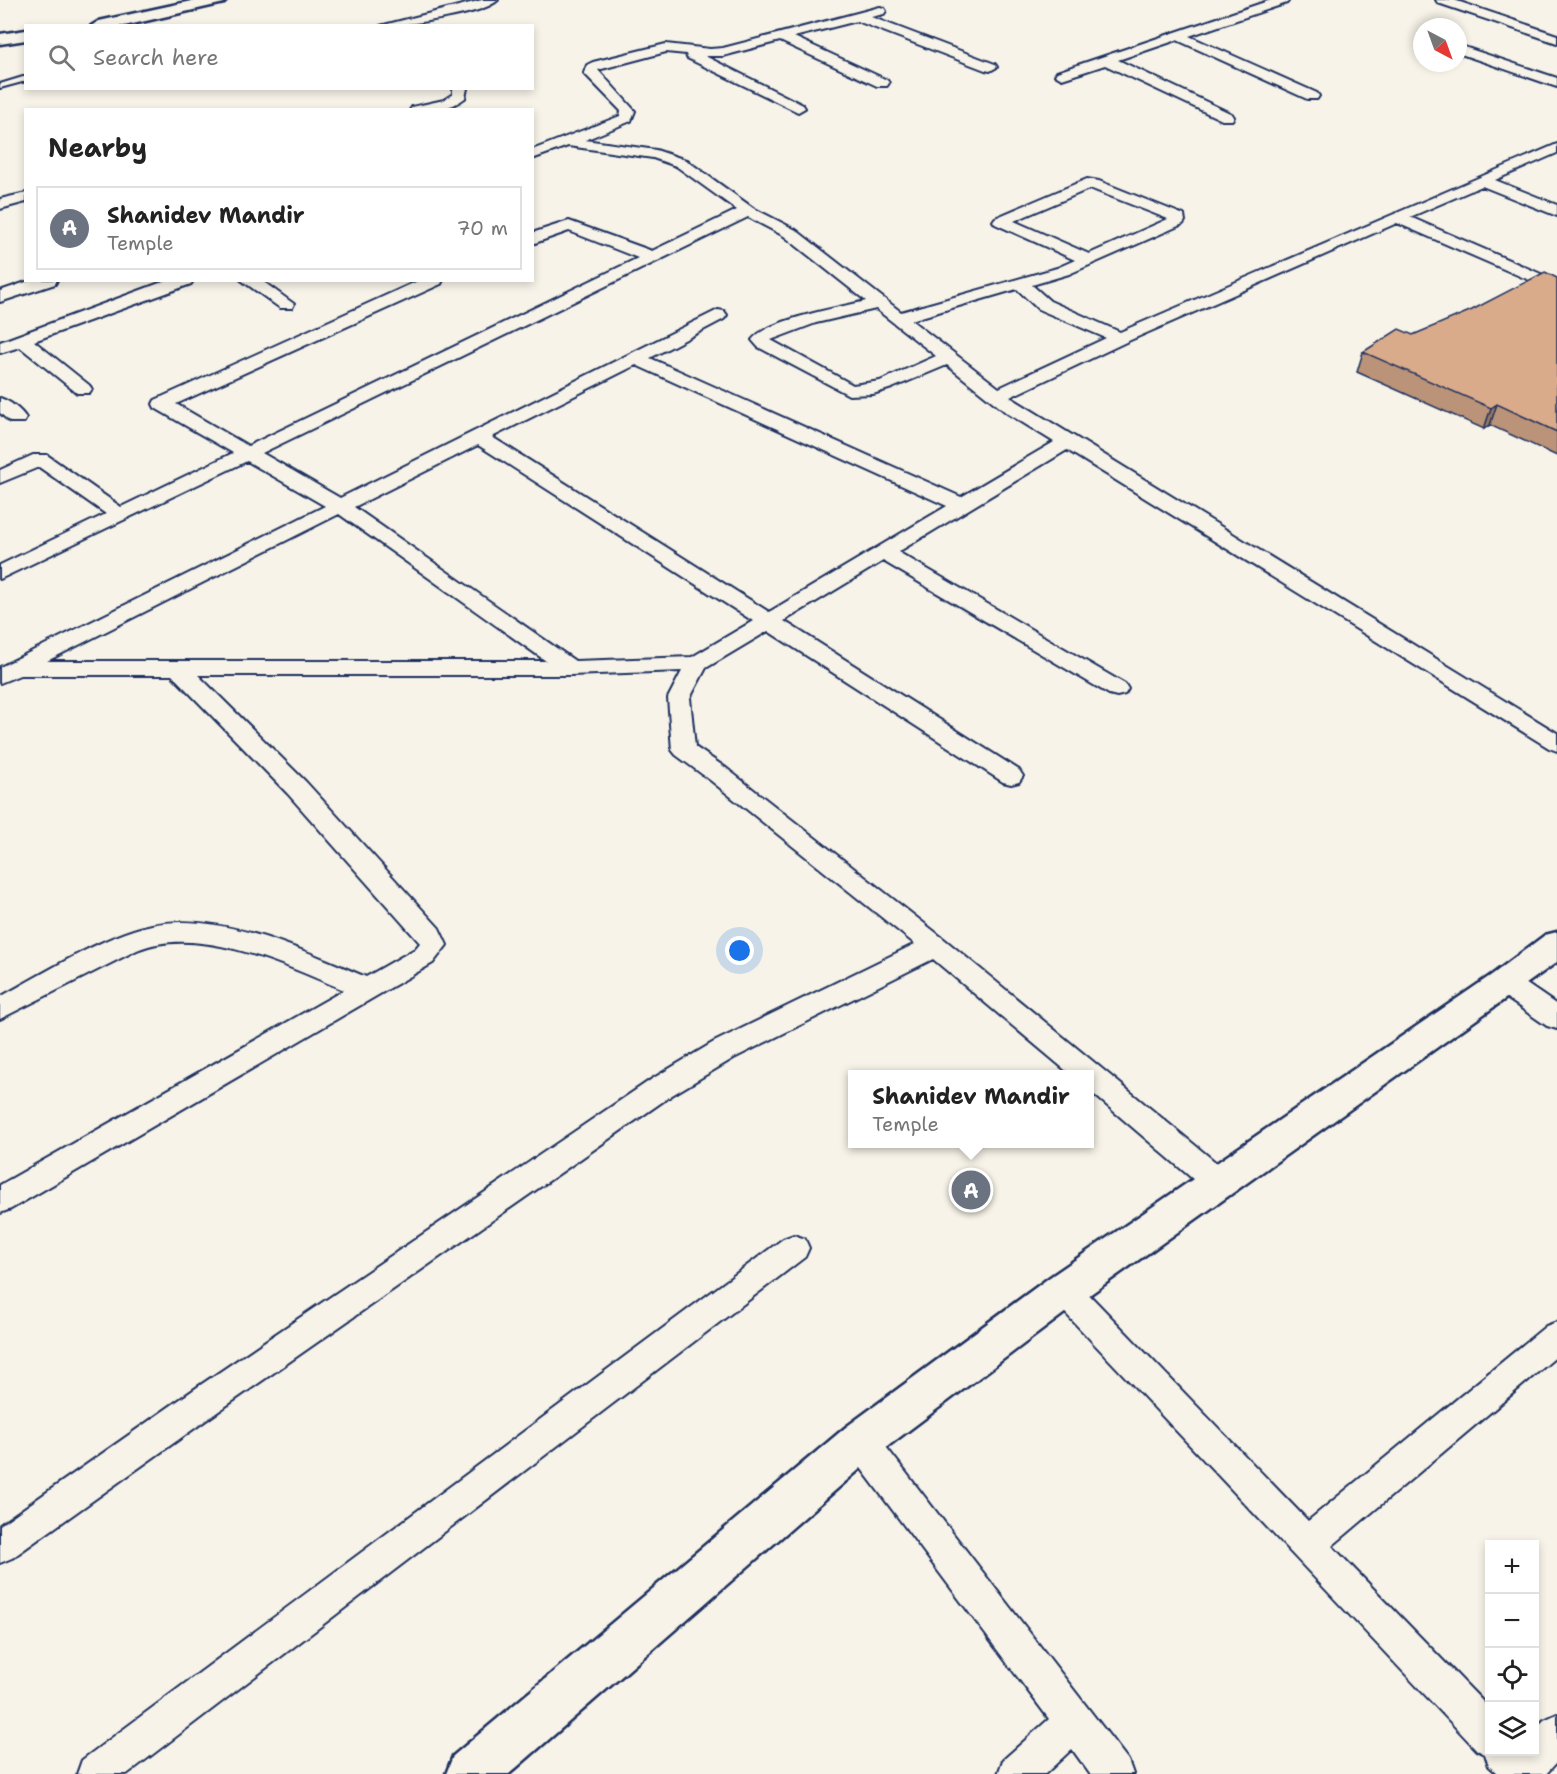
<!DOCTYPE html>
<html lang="en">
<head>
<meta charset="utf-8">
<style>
  body { margin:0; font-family:"Shantell Sans",sans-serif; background:#f6f6f6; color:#222 }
  .controls { position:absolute; right:18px; bottom:18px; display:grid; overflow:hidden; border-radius:0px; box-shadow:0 3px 9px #0003 }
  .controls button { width:54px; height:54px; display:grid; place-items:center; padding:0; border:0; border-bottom:2px solid #e0e0e0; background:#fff; color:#222; font:30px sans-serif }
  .compass { position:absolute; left:1413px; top:18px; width:54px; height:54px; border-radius:50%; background:#fff; box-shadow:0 3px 9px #0003; rotate:139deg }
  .you { position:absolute; left:740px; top:951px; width:21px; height:21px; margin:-15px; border:4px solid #fff; border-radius:50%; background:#1a73e8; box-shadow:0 0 0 9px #1a73e833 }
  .badge { display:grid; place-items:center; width:39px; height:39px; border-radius:50%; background:#7c3aed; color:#fff; font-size:20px; font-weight:700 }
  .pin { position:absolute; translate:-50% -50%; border:3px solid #fff; box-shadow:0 2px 6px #0006 }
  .popup { position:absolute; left:848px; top:1070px; width:246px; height:78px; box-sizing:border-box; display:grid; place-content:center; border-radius:0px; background:#fff; filter:drop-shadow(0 2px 4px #0005); font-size:20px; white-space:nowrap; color:#767676 }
  .popup b { font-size:22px; color:#222 }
  .popup::after { content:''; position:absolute; left:50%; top:100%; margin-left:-12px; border:12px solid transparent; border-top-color:#fff }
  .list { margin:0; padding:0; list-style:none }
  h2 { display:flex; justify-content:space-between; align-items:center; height:78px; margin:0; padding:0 24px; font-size:26px }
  h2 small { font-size:20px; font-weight:400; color:#767676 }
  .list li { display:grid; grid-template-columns:39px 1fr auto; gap:18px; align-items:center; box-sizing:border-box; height:84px; margin:0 12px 12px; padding:0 12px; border:2px solid #e0e0e0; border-radius:0px }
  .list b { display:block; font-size:22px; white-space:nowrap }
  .list p { margin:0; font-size:20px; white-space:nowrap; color:#767676 }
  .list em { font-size:20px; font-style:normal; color:#767676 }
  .icon { flex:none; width:33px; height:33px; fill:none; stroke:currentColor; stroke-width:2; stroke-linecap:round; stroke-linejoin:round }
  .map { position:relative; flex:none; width:1557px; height:1774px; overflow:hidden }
  .search { position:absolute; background:#fff; box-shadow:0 3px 9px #0003; left:24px; top:24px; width:510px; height:66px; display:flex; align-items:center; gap:15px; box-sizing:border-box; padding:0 21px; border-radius:0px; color:#767676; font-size:22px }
  .panel { position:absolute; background:#fff; box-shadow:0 3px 9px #0003; left:24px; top:108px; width:510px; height:174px; border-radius:0px }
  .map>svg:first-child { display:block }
</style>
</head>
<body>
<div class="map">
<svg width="1557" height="1774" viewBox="0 0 1557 1774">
  <rect width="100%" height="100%" fill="#f7f3e8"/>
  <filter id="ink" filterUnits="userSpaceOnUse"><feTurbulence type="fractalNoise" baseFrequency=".0167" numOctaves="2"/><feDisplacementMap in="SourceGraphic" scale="12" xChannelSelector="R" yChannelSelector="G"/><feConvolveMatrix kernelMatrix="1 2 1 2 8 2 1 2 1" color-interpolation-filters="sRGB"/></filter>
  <g filter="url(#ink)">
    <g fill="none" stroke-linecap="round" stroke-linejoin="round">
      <!-- service casing -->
      <g stroke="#1b2f5e" stroke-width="4">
        <path id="service" d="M23,77H26V81L0,88V84Z"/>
      </g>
      <!-- minor casing -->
      <g stroke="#1b2f5e" stroke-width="4">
        <path id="minor" d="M482,0H498C483,15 403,26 380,26Z
          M1271,0H1289L1287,3L1189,36L1317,93L1319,96L1317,99H1307L1177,40L1118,60L1232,114L1234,117L1232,120H1222L1105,65L1062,79L1055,75L1057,72Z
          M1436,0H1454L1557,35V43L1438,3Z
          M880,7L884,8L886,11L884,14L871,17L995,64L997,67L990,71L985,70L857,21L794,37L887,80L889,83L887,86H877L780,41L723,56H705L803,105L805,108L798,112L687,58L686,54L666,52L598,70L635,111L631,121L585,140L656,150L686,160L753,208L796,230L901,312L1057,268L1075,260L995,224L993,221L995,218L1087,179L1099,181L1184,215L1185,221L1183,224L1069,274L1032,285L1050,301L1120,332L1557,144V153L1495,180L1557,205V216L1482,186L1410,217L1557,281V292L1397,223L1126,342L1010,397L1557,733V751L1549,748L1067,450L898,552L1125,684L1128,689L1125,694L1117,696L1109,694L883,561L784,621L1019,770L1023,776L1019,782L1011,784L1003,782L768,631L706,668L690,698L695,747L726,768L944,939L1230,1174L1234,1183L1230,1192L1219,1195L1208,1192L1090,1091V1074H1070L933,959L734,1058L672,1095L223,1408L12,1558L0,1563V1525L199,1386L652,1079L714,1042L915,944L710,780L676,755L672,750L668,698L682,671L570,675H198L306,782L439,928L447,945L433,963L11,1209L0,1213V1185L344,990C286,965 198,924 137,950L0,1019V997C43,974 106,934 152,925C218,911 306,951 366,977L415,949L420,943L288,794L172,675H20L0,683V667L325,506L247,461L0,579V565L106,514L39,467L0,483V470L33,455H47L121,507L233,453L155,408L153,404L155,400L420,280H443L441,284L176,404L248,446L638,258L569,231L532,244V233L569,221L652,251L737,210L676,166L653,158L568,146L532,159V150L620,116L621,111L584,73L587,65L593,62L666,44L710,49L723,48ZM1089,189H1092L1168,219L1089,254L1014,221ZM748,217L784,236L866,301C841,307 766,320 752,340L758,347L849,395L873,394L892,388L947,365L1007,413L1054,442L961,497L650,358L724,319L727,315L724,311L718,310L340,498L262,453ZM1017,289L1038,309L1106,338L999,388L911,320ZM876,309L936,356L880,381L853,385L771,340L816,323ZM636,365L947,506L769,612L492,437ZM478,445L753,621L692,657L575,661L354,507ZM339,514L546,661H47Z
          M1458,45L1557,78V87L1458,53Z
          M453,88H467L465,98C448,111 431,110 410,110L412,107L444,100L453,94Z
          M26,193V202L0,209V199Z
          M32,280H57L55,284L0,302V291Z
          M168,280H193L191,284L34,341L89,385L92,389L89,393H77L20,347L0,353V342Z
          M241,280H261L294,304L292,308H280Z
          M0,398C10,401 21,410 26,418L24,422H10L0,413Z
          M1505,973L1515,976L1557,1005V1029L1547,1026L1495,990L1492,983L1495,976Z
          M794,1235L805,1239L809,1248L805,1257L127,1774H77L82,1760L783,1239Z
          M1064,1276L1075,1280L1308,1521L1546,1326L1557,1322V1356L1332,1546L1490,1709V1752H1534V1730L1544,1720L1557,1714V1762L1546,1774H1498L1489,1766L1485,1754L1477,1750L1053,1300L1048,1290L1053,1280Z
          M861,1425L873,1430L1128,1760L1133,1774H1090L1072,1749L1045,1774H998L1003,1760L1049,1719L849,1452L844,1441L849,1430Z"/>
      </g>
      <!-- tertiary casing -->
      <g stroke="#1b2f5e" stroke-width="5">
        <path id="tertiary" d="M1557,932V962L1078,1303L876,1455L509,1774H446L453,1756L846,1427L1050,1277L1493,974L1545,935Z"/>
      </g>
      <!-- primary casing -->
      <g stroke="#1b2f5e" stroke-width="5">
        <path id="primary" d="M196,0H226L224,3L124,26H91L99,21Z
          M26,30V40L0,44V34Z"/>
      </g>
      <!-- service -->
      <use href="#service" fill="#f7f3e8" fill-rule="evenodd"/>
      <!-- minor -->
      <use href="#minor" fill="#f7f3e8" fill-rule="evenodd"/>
      <!-- tertiary -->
      <use href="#tertiary" fill="#f7f3e8" fill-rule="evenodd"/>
      <!-- primary -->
      <use href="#primary" fill="#f7f3e8" fill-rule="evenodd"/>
    </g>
    <!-- wall -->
    <path fill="#bb9378" stroke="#1b2f5e" stroke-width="1.5" d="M1557,278V456L1490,425L1484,429L1357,372L1363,352L1413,335Z"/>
    <!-- shaded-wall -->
    <path fill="#987861" stroke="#1b2f5e" stroke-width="1.5" d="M1497,404L1490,425L1484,429L1491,408Z"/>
    <!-- building -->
    <path fill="#d9ab8b" stroke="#1b2f5e" stroke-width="1.5" d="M1545,272L1557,278V432L1497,404L1491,408L1363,352L1399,329L1413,335L1472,310Z"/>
  </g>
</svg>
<div class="controls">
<button>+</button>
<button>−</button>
<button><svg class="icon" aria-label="locate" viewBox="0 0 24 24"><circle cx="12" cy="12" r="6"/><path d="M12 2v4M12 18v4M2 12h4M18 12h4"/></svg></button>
<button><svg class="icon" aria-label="layers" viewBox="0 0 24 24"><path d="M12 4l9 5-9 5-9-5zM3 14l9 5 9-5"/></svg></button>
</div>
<svg class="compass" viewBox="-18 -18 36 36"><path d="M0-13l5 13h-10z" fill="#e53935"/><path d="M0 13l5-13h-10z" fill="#767676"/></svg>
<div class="you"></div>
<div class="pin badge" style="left:971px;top:1190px;background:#6b7280">A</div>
<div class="popup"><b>Shanidev Mandir</b>Temple</div>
<div class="search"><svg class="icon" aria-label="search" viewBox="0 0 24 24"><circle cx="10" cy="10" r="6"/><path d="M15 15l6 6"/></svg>Search here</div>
<section class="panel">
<h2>Nearby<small></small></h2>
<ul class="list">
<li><span class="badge" style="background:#6b7280">A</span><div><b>Shanidev Mandir</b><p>Temple</p></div><em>70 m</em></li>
</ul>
</section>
</div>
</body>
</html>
